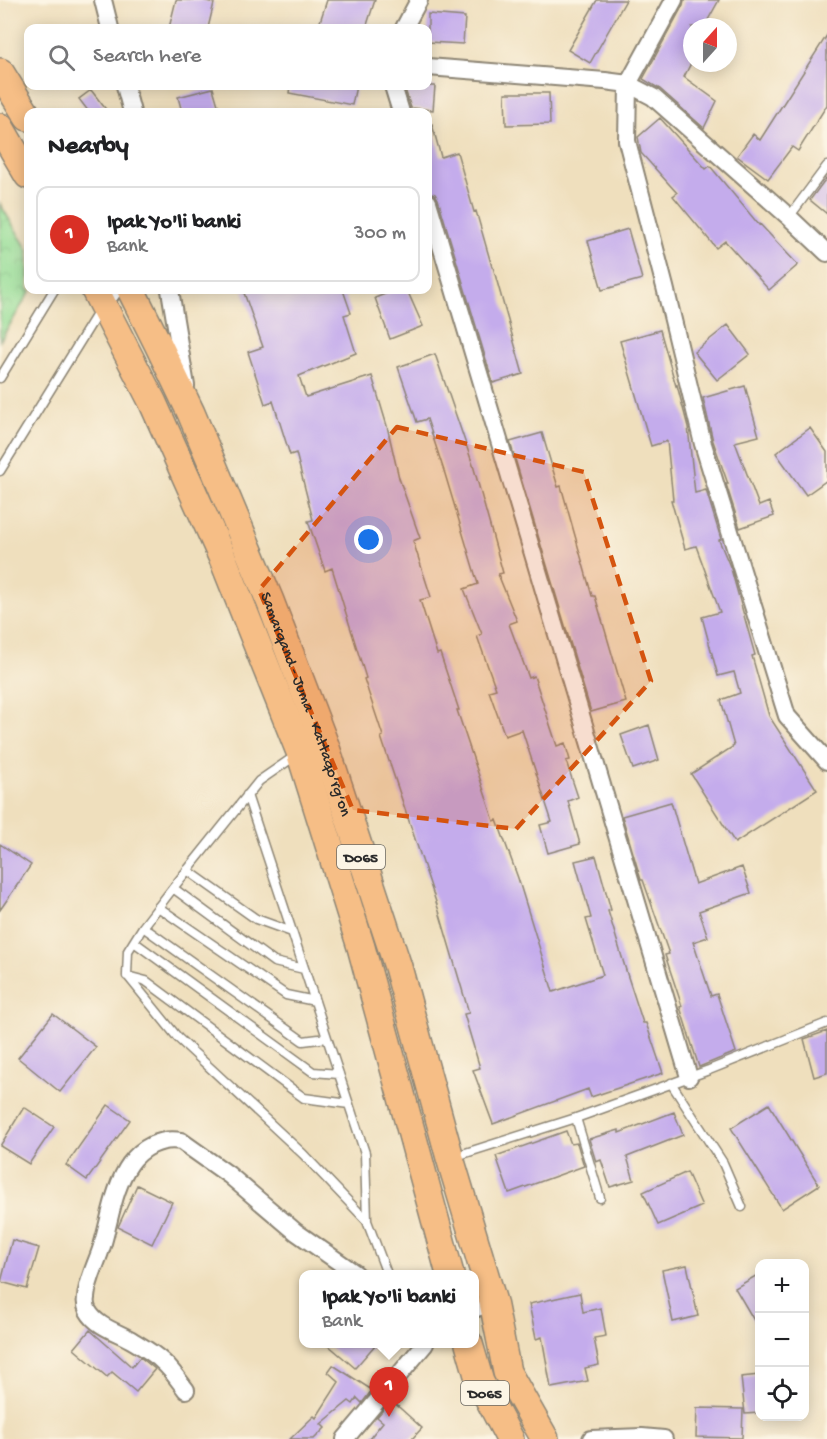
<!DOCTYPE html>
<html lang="en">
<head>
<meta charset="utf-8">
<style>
  body { margin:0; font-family:"Gochi Hand",sans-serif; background:#f6f6f6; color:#202124 }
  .controls { position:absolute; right:18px; bottom:18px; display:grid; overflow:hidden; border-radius:12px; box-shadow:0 3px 15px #0003 }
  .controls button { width:54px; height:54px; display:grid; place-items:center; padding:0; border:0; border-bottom:2px solid #e0e0e0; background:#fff; color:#202124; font:30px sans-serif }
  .compass { position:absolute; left:683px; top:18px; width:54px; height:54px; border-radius:50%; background:#fff; box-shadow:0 3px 15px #0003; rotate:21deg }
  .you { position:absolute; left:369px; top:540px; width:21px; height:21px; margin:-15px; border:4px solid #fff; border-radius:50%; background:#1a73e8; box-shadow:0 0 0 9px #1a73e833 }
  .badge { display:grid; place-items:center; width:39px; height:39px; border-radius:50%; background:#d93025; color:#fff; font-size:20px; font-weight:700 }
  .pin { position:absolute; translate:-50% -50px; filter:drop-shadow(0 2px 3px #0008) }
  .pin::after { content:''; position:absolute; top:32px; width:21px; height:18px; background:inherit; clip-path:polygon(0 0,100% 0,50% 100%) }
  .popup { position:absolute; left:299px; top:1270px; width:180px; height:78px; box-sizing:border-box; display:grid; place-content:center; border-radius:12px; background:#fff; filter:drop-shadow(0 2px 4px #0005); font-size:20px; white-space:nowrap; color:#757577 }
  .popup b { font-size:22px; color:#202124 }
  .popup::after { content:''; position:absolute; left:50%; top:100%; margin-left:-12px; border:12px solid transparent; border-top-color:#fff }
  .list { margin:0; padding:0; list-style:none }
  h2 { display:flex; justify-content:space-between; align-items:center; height:78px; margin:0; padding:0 24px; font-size:26px }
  h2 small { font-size:20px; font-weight:400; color:#757577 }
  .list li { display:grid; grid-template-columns:39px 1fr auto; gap:18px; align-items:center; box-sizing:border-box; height:96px; margin:0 12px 12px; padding:0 12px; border:2px solid #e0e0e0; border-radius:12px }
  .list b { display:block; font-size:22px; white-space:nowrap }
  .list p { margin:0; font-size:20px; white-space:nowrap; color:#757577 }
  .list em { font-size:20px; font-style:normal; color:#757577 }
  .icon { flex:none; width:33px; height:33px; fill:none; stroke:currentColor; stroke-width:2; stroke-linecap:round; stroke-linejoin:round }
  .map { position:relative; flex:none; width:827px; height:1439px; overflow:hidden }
  .search { position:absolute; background:#fff; box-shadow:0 3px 15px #0003; left:24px; top:24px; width:408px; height:66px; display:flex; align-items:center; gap:15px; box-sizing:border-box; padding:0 21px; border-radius:12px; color:#757577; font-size:22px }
  .panel { position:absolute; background:#fff; box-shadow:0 3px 15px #0003; left:24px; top:108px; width:408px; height:186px; border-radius:12px }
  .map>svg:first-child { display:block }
</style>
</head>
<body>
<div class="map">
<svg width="827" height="1439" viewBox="0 0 827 1439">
  <defs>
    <pattern id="park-crowns" width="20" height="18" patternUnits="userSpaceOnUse" patternTransform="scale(1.5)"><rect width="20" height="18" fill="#97de98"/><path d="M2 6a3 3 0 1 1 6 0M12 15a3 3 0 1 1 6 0" fill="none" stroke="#82bf83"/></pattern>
  </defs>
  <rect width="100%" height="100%" fill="#fcf5e5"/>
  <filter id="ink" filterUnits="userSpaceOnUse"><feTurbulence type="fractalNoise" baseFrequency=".0167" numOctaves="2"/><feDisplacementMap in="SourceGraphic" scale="12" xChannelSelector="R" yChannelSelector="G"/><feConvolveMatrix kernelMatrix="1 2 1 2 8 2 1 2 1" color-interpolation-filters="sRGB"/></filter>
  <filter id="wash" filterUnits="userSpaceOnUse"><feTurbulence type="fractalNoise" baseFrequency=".008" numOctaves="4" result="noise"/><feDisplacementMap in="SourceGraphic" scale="24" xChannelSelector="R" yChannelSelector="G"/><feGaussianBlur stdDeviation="1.35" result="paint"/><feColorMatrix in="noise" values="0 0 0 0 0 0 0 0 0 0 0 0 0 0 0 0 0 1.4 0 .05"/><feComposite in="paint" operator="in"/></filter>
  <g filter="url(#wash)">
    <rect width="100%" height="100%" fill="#efdfbd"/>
    <!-- park -->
    <path fill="url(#park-crowns)" stroke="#618462" stroke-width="1.5" d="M0,204L28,250V290H31L0,341Z"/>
    <g id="blocks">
      <!-- building -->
      <path fill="#c4acec" d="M176,0H203L214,3L208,28H169Z
        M327,0H375L366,28H318Z
        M597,0H626L590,63L568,50Z
        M684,0H719L704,27H692V61L684,77L717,101L704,128L660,89L643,79L683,5Z
        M428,14L465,17L463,44L428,42Z
        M827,35V105L798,151L792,147L768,179L737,156L753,134L760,140Z
        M290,86H356L352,105L289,93Z
        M404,86H435L433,110L411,108Z
        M213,88L220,112H182L178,97Z
        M91,90L108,112H89L79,99Z
        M505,93H549L550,124L506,125Z
        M660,118L706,169L710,166L759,225L760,224L798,265L769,290L725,241L716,248L673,196L677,193L641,153L638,137Z
        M432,124L441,157L457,152L474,212L476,211L492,267H493L523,374L493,383L438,199L435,194L428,192V125Z
        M827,177V214L810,200Z
        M628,229L642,279L602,290L588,241Z
        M243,290H343L351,313L344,315L356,353L299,376L306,397L372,376L387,426L399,478L420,538L413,541L431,597L420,600L437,654L440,653L459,710H457L494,821L497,820L518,878L553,992L603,975L586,919L591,918L575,861L596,856L611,910L608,911L628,977L643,1023H646L663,1073L591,1097L588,1089L493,1124L473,1070L480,1068L464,1014L469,1013L439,911L381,737L383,736L364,679L366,678L332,568L325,571L308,521L313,520L296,453L290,455L273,401L265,404L248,352L263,347Z
        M395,290H407L423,326L390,339L375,298Z
        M728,325L750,354L717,380L694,352Z
        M660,330L676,386L677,385L688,427L695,493L706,490L721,539L719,540L731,569L755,655L752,656L769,716L817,790L735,843L691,774L734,746L721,700L740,693L734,672L718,676L702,617L720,612L696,546L685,549L671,500H673L667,441L651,446L620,341Z
        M435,354L473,465L503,573L498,574L517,621L509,624L529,678L534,676L557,746L565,743L570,760L566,761L578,797L568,801L580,844L548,853L540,825L552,822L522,730L505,736L489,691L496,689L477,636L482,634L464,589L478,584L445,474L427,419L417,422L398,367Z
        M745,386L759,436L735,442L759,506L769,502L774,516L740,528L726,484H728L713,441L703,398Z
        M810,428L827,452V480L806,495L776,453Z
        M542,433L558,487L561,486L592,596H595L626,702L591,712L510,442Z
        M649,725L659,760L633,769L621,735Z
        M671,802L695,884L742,867L751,893L699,911L708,937L693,942L711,996L717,994L736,1052L699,1067L680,1007L682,1006L665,955L669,954L643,880H641L622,816Z
        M0,844L31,865L0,910Z
        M53,1014L96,1047L60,1092L18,1058Z
        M827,1031V1073L814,1077L804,1039Z
        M769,1104L819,1185L782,1209L731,1128Z
        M108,1105L130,1120L87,1180L66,1165Z
        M24,1107L54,1127L29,1164L0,1146Z
        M674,1112L683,1135L627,1157L634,1180L610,1187L601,1160L596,1162L589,1139L619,1130V1133Z
        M566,1131L571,1144L577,1143L584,1166L509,1193L496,1156Z
        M687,1172L702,1206L658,1225L643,1192Z
        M137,1185L172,1202L152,1244L118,1227Z
        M12,1240L39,1248L27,1289L1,1282Z
        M687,1265L698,1316L673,1322L662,1270Z
        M759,1274V1329L735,1288Z
        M580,1293L583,1312L601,1308L606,1336L594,1338L599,1365L585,1368L588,1381L551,1388L542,1337L536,1339L529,1304Z
        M90,1330L132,1367L140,1357L155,1369L136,1392L112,1372L107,1377L74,1349Z
        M327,1344H376L355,1368Z
        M333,1365L372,1390L362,1403L357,1398L353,1404L349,1401L321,1424L325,1428L314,1439H290L314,1416L316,1418L339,1382L328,1372Z
        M759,1375V1413L745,1414L741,1377Z
        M391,1400L422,1428L412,1439H369L383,1422L377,1417Z
        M697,1408L743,1409L742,1438L696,1437Z"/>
    </g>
  </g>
  <g filter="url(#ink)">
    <use href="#blocks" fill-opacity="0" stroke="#8d8574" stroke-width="1.5"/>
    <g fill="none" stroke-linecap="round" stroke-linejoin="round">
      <!-- service casing -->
      <g stroke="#8d8574" stroke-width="11">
        <path id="service" d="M789,217L827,166
          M0,378L54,290
          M0,471L99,311
          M298,754L259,781L173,888L143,927L128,951L127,975L178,1038L303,1154L367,1221L387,1274
          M247,795L365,1153L367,1221
          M187,870L256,919L292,932
          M173,888L274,962L304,969
          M158,907L286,995L315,1001
          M143,927L303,1041L327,1038
          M134,942L313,1072L339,1074
          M127,976L146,981L304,1098L349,1104
          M671,1083L723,1163L742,1207
          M576,1118L600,1198
          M453,1157L576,1118L709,1070L827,1023"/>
      </g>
      <!-- minor casing -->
      <g stroke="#8d8574" stroke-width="20">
        <path id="minor" d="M103,0L110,28
          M674,0L628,84L627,141L665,287L703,444L787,716L827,761
          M404,28L419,0
          M428,67L605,81L628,84L653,97L789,217L827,253
          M125,86L132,112
          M393,86L401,112
          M428,202L689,1077
          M170,290L186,386
          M103,305L114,290
          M474,1309L493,1302
          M186,1390C179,1381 172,1370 163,1362C155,1354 143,1347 133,1341C118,1332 97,1327 88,1311C86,1307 85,1303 86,1298C87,1280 97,1263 102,1246C110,1220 114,1186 130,1164C141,1148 161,1137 181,1141L229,1175L296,1232L356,1274
          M345,1439L425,1344
          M591,1439L642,1437L664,1439"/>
      </g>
      <!-- primary casing -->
      <g stroke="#8d8574" stroke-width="30">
        <g id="primary">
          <path d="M0,72L28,117"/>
          <path d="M0,127L28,175"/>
          <path d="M95,290L153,403L223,559L300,752L361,947L450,1274"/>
          <path id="s1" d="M131,290L158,344L191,413L270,601L325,745L398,967L450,1158L493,1302L507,1372L545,1439"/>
          <path d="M469,1344L480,1382L510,1439"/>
        </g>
      </g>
      <!-- service -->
      <use href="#service" stroke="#fff" stroke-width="8"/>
      <!-- minor -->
      <use href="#minor" stroke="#fff" stroke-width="16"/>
      <!-- primary -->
      <use href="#primary" stroke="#f6be86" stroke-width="27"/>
    </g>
  </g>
  <!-- marked area -->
  <path fill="#d5540f" fill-opacity="0.2" stroke="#d5540f" stroke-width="4.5" stroke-dasharray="12 8" stroke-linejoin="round" d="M397,427L584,472L651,681L516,829L353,810L259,590Z"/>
  <g text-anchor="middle" stroke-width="4.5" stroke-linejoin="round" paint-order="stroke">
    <!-- shield labels -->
    <g fill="#fcf5e5" stroke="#6a6863" stroke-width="1.5">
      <rect x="337" y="845" width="48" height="24" rx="4.5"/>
      <rect x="461" y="1381" width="48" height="24" rx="4.5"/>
    </g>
    <g font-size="15" font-weight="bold" fill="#2b2b2b">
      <text x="361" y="862">D065</text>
      <text x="485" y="1398">D065</text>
    </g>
    <!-- street labels -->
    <g font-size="16" fill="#2b2b2b" stroke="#fcf5e5">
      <text dy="6" stroke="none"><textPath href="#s1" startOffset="450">Samarqand - Juma - Kattaqo‘rg‘on</textPath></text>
    </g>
  </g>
</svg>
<div class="controls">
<button>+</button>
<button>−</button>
<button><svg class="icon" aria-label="locate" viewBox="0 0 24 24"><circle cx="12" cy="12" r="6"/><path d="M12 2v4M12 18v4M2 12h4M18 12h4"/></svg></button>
</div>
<svg class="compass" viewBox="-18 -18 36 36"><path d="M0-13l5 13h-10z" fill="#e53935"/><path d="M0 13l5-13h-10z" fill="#757577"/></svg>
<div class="you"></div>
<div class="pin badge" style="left:389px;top:1417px">1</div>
<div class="popup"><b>Ipak Yo'li banki</b>Bank</div>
<div class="search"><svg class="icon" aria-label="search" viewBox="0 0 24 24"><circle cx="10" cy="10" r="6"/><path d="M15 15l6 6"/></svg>Search here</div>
<section class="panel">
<h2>Nearby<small></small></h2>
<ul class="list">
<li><span class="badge">1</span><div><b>Ipak Yo'li banki</b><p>Bank</p></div><em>300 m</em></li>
</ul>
</section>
</div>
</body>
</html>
